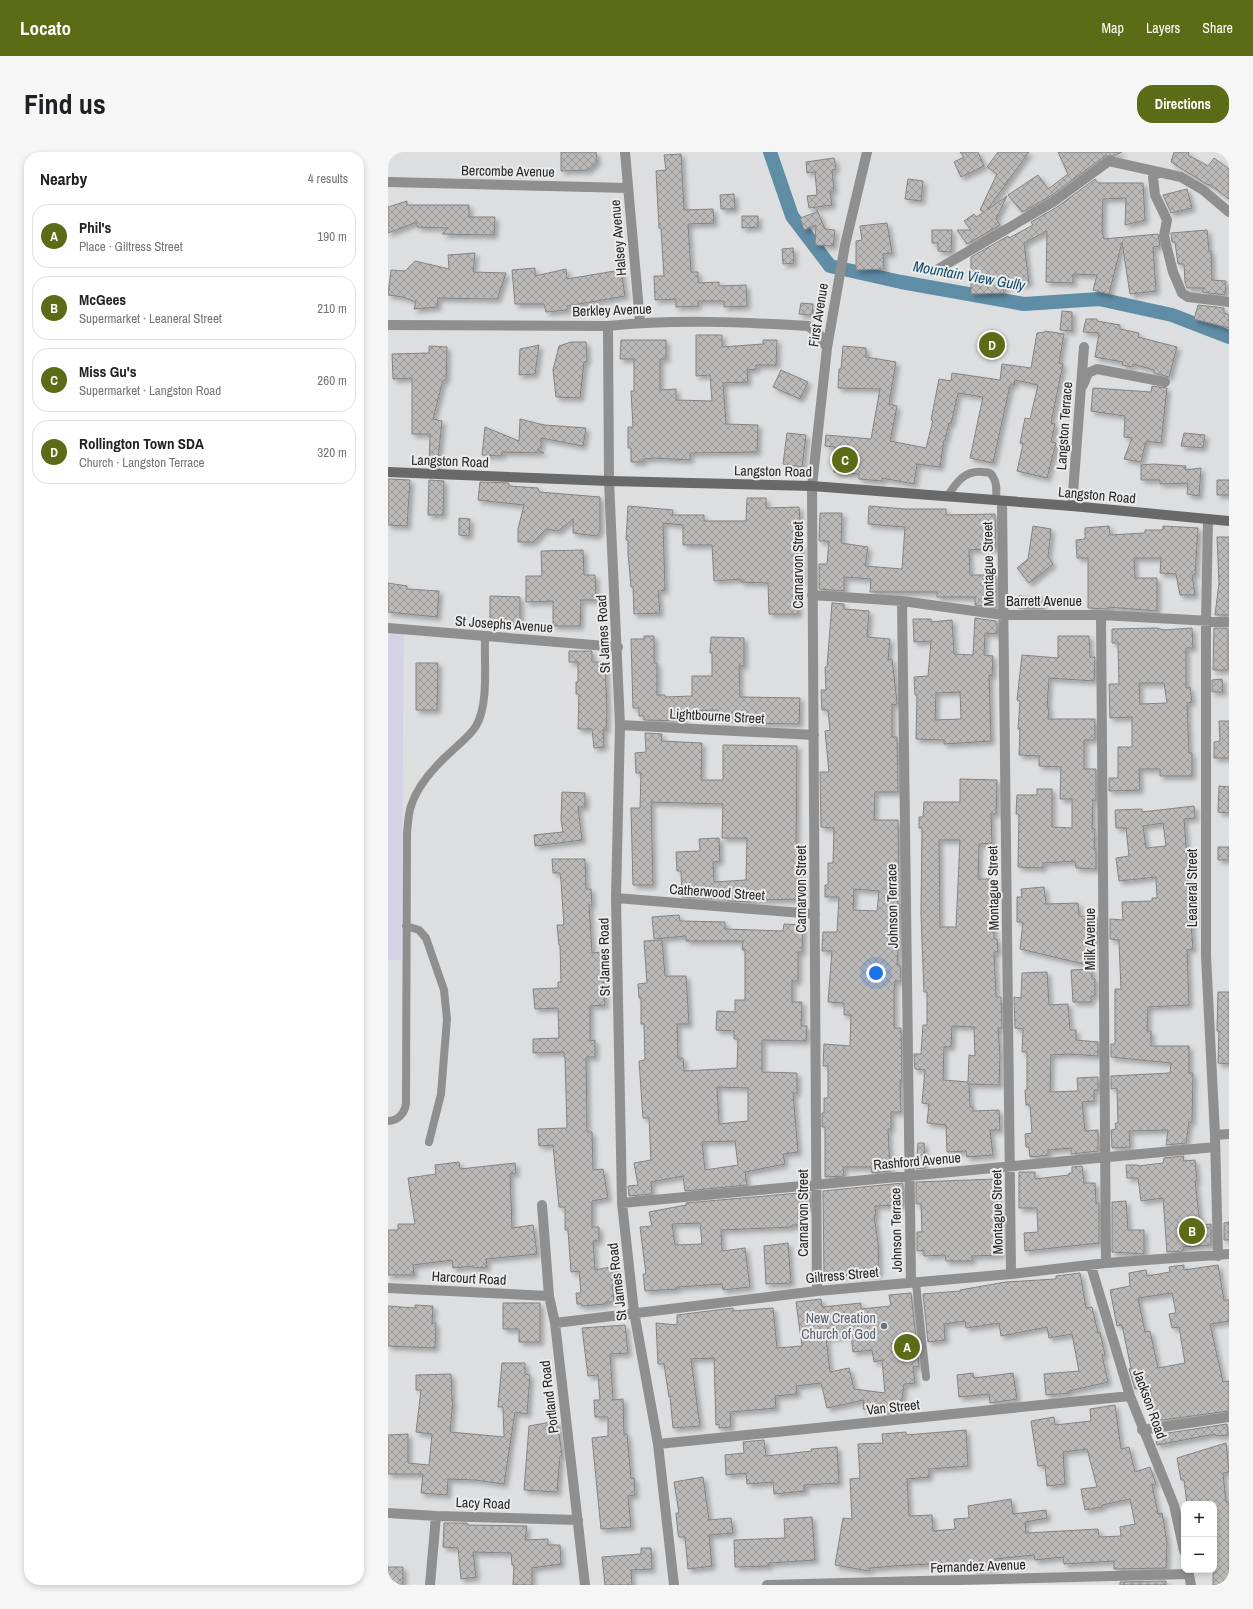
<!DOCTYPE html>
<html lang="en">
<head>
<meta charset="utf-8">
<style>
  body { margin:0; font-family:"Archivo Narrow",sans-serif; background:#f6f6f6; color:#202124 }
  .controls { position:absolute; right:12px; bottom:12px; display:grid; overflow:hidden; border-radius:8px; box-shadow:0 2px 6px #0003 }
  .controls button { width:36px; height:36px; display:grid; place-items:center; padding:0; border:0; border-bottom:1px solid #e0e0e0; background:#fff; color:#202124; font:20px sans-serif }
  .you { position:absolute; left:488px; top:821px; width:14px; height:14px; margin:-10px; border:3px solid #fff; border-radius:50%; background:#1a73e8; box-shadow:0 0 0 6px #1a73e833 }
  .badge { display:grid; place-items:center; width:26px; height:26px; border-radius:50%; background:#5b6b16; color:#fff; font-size:13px; font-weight:700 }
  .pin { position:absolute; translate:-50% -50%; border:2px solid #fff; box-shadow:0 1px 4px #0006 }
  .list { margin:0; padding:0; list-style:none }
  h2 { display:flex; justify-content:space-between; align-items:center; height:52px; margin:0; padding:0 16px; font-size:17px }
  h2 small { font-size:13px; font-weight:400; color:#757577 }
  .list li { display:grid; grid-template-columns:26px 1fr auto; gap:12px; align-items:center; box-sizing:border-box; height:64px; margin:0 8px 8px; padding:0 8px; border:1px solid #e0e0e0; border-radius:16px }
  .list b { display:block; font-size:15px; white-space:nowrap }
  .list p { margin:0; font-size:13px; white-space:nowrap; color:#757577 }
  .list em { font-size:13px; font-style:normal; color:#757577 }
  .map { position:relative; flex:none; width:841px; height:1433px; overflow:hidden; border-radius:16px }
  header { display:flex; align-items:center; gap:24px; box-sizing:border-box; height:56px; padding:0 20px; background:#5b6b16; color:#fff }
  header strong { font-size:19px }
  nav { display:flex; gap:22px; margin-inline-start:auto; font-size:14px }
  .intro { display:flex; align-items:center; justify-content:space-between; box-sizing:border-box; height:96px; padding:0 24px }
  h1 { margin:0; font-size:28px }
  .button { padding:10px 18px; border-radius:16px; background:#5b6b16; color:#fff; font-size:14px; font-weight:700 }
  main { display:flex; gap:24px; padding:0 24px }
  aside { flex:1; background:#fff; border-radius:16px; box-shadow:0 2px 6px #0003 }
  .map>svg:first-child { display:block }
</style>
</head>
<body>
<header>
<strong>Locato</strong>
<nav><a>Map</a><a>Layers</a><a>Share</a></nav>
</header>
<div class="intro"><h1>Find us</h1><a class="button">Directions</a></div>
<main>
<aside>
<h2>Nearby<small>4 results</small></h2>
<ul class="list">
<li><span class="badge">A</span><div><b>Phil's</b><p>Place · Giltress Street</p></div><em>190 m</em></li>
<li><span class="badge">B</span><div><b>McGees</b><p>Supermarket · Leaneral Street</p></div><em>210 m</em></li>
<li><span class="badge">C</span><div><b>Miss Gu's</b><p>Supermarket · Langston Road</p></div><em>260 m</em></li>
<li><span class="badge">D</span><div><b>Rollington Town SDA</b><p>Church · Langston Terrace</p></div><em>320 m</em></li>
</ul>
</aside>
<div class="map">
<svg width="841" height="1433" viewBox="0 0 841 1433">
  <defs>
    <pattern id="building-cross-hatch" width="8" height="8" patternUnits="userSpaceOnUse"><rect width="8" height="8" fill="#bbbab9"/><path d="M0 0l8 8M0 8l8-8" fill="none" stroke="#989796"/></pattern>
    <filter id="shadow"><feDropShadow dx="3.5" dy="3.5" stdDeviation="2" flood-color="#0004"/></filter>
  </defs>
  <rect width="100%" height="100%" fill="#dddedf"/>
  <!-- medical -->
  <path fill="#d5d1e7" d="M0,476L16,478L13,808H0Z"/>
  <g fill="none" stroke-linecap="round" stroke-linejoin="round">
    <!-- canal -->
    <path stroke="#5f8da6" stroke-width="14" d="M382,0L404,64L442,114L513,130L636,152L711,147L784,163L841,185"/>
  </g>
  <!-- building -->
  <path fill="url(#building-cross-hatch)" stroke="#858484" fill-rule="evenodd" filter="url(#shadow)" d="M173,0H208L209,10L200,18L173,19Z
    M572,0H590L596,14L573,25L566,10L576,5Z
    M610,0H641L599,58L619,44L608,67L612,73L579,92L569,78H583L576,69L586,62L588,65L596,60L592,58L609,22L599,15Z
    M670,0H734L726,4H717L661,45L634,60L620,43L650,23L660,37L680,22Z
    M786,0H801L800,3L820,14L826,6L841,17V47L821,32L820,33L783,10Z
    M293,2L296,58L325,57L326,71L300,72L303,120H310V131L331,130V134L358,133L359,154L336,155V149H310V154L288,155V147L267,148L266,124H276L273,76H271L268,19L278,18L276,3Z
    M446,6L448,17L444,18L446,39H442L444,53L421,56L419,44L429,43L427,20L419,21L418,10Z
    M520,27L535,29L533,49L517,47Z
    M707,27L710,31H755L757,68L737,73L738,46L715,47L714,78L716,87L770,82L772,94L765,95L768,139L742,142L734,90L721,142L705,138L709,123L685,122V131L658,130L659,79L636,91L641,131L615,135L616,141L583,142V105L620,84L621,86L645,73L643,70L669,55Z
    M799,37L804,56L783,61L775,43Z
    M346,42L347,57H333L332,43Z
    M19,49V53H81V65H107L106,83L54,82L60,76L29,75V70L0,81V55Z
    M429,58L437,77L447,78L445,94L427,93L428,73L416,78L412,66L429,60Z
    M354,64H370V75L354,76Z
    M499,71L504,101L495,102L496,117L468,118V89L474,88L472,74Z
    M544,78H564L563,100L550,99V91H544Z
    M819,78L821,99H823L824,128L838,129L837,143L814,140L816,136H799L797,130L796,112H790L787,90H784L783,81Z
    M405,96L406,111L395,112L394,97Z
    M87,101L85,120L118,121L109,147L50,146L49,155L26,157L28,150L15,145L0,143L3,118L17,119L27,109L61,117L60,103Z
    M147,116V124L178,117L179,127L233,118L237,144L179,154V158L158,160L156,152H127L124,118Z
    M413,151L425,152L424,163L411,162Z
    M810,153L836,156V161L841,163V176L806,167Z
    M674,159L684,160V179L672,178Z
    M698,167H709V169L732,173V177L751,181L750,185L789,195L781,225L766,221V218L745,212L744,215L734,213L735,210L707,205L711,181L695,180Z
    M657,179L676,182L671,211L675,212L663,271L667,272L663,290L668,291L659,326L629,319L635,292L632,291L637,266L642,267L650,233L627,228L626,233H622L605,311L582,306L595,245L570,241L563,272L561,271L557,288H556L552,315L529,312L526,332L494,326V329L471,327V322L446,320L448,295L437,294L438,283L483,287L492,237L450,236L451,217H453L455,194L478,196V205L508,210L501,252L509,254L502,289L538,296L545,268H543L551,227L563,229L564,221L612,228L614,212L643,216L649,181L657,180Z
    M308,183H334V195L375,192V188H389L388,213H368V217L359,218L360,230L335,231L338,272L370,273L369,300L302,301V308L266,306L255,307V310H243V296H240V275H245L243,239H246V207H232L233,188H278V207H272V238L288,237V248L324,249L322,223L308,224Z
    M183,190H198L199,209L196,210L192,246L168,245L165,218L171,194Z
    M151,193L147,222L131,223L132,197Z
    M41,194L59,195L58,228H55L45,267L54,269L49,316L41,315L42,282H24V226L5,227L4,202L41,201Z
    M393,218L420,230L412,247L385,235Z
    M764,234L779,236L773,291L758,289L753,310L736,307L744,286L736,285L737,264L703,259L705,236L763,240Z
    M132,267L156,273L198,276L195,294L153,286V294L149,298L156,301L114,300L113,304L94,303L97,275L131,289Z
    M399,281L418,283L414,315L395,312Z
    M796,281L817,283L815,296L793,294Z
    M766,312L798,314L797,318L813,316L811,344L799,342L800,331L772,332V328H753V313Z
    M0,327L22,328L19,374L0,373Z
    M41,328L56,329L55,363H40Z
    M829,328H841V343H829Z
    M92,330L121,331V334L150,336L151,340L212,345V379L208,384L185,381V367L170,379L158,377L145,390H130V377L136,353L90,348Z
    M359,346H378V356L411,355L412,370H407V393H413V430H410V462H381L380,431L353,430V427L326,429L324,393H295V373L275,371L277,438L270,439L272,461L246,462L245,435H243L240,401V388H238L240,354L285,358L284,363H316V369H358Z
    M481,354L517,357H558V363L607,362L608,396L581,398L582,423H608V456L587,453V445H549V440H482L483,427L456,425V439L431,437V412H439L441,389H431L432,361H454L453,391L480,395L477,414L514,417L517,375L480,372Z
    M71,366L82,367L81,384L71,383Z
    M645,374L663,377L660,405L665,412L641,431L629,416L640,407Z
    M721,374L722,383L757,381V378H775V374L810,376L807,423H804L807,443H792L788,422L772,421L773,406H746L747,426H769V459L720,455V457L700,456V406H689L688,388L697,387V376Z
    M829,385H841V463H827L831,431Z
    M195,398L196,423H207L208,448H193L192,474H165V449L138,450V424H154L153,399Z
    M0,431L19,434V437L51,439L49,465L0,460Z
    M102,444L132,445V473L102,472Z
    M631,444L654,445V456H631Z
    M444,451L456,452V457L481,459L479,485L502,487L500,508L504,507L509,551V552L504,553V585H509L510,640H487L486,668H510L511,736L509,752H512V768L509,813H512L513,829H507L506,838V876H513L514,929H512L513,960H503V977H500L502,1019L484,1021L483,1015H455L456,1024L437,1025V975H434V961H436V946H440V914H435L436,892L462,894L463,863H456V851L440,850L444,799H434L435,780H449L451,745H437V733H440V711H445L446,676L433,675L432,620H441L437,579L442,578L440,558H434L433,538H438L437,515H439ZM466,737L491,739L489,759L465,758Z
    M587,466L608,469L609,471V482L597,481L596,503L605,504L604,524L601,523L603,589L556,592V588L528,587L529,543H527L526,525L540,524L543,489L526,490L525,467H543V470L564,468L566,502L585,503ZM572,540L573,567L547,568L548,541Z
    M769,476L775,478L804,476L805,496H798V536L802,535L804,550L799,551L801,601H804V624H772V617H751L752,638L721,639V626H730V595H744V565L722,566L721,532H731L730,491H724V477ZM751,531H776L779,551L752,552Z
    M826,476H840V518H825Z
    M256,484H266V511H269V543H277V545L304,544V524H324V501H322L323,485L356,486V514H351L352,545L412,546L411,572L358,571V565L331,567L330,558L296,559V569L256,568V564H251V556H245L243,487H256Z
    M670,484H701L702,505H707L706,529L661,526L659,556H661L660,567H707V588H696V617H708V648H705L704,677H707L706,697H708V717L688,716L687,709L655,711V716L630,715L631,662H628L629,643H649V637H664V675L684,676V647H672L673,615L651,614V604L631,603L632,577H630L632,549L629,548L634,503L670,506Z
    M181,499H204V510H217L219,558L218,578H215L216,595L206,596L204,577H190L191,542H188V530H190V510H181Z
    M28,511H50L49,558H28Z
    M834,527L835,540H824V528Z
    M831,569H841V606H826V590L832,589Z
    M257,581L274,582L273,589L314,591L313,628H335V593L409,594L408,698H410L409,722L414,721L415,747L364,748V750L340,749V747L294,745L293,719H289L288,700L312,699L311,687L331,686L332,709L325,710L326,730L358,728L359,686H334L335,652L263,650L265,733H245L243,656H252L253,621H248L247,601L258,600Z
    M572,627L609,628L608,662H603L604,691L591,692L590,727H605L606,787H609L610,800H606L608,845H613L614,876H610L612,904L611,933L581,932L582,955H585V959L611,958L612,978H602L605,1003L579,1005L578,999L559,1000L558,973L539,971L541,952L534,951L537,918L527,917L526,902H533L535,873H539V840H536L533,762L534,676H531V665H535L536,650H572ZM551,688H572L568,775H552ZM564,874L586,875L587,904L581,903L580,930L555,928L556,895H563Z
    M831,634L841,635V661L830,660Z
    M174,640L197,641V655H190L194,688L147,694L146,683L175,680L173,668Z
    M806,654L807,666L796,667L802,745H805L806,771H803L805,797L799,798L801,853L760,855L759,879H763V894H801V921H805L804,970H801L798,991L778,993L780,978L741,979L742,995L724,996L723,978L728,977L727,971H730L729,936L723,937V924L782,921L783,911L723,905V892H727V837H733L731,791V788L722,787V767L735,768L734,750L764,749V746H769L768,725L731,729L728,706L741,704L738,676H728L727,658L754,657V660ZM775,671L778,694L758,696L755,674Z
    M830,695H841V708H830Z
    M164,707H197L198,737H203L204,753H201L204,801L214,800L217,853L202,854V889L207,888V905H198L199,980H204L205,1018L215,1017L220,1046L204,1049V1075H211V1089H205L207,1118L227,1114L230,1131L224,1132L226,1150H217V1152L194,1154V1152H189L188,1141H193L191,1119L183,1120L180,1078H177V1055H171L165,993L151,994L150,977L179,976L177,905H176V900L145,901V887L171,886L170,856L147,857L145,837L170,836V830H173L172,793H171L169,773H176L173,729L172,721H165Z
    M656,735L658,752L690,751L691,764L709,765V786H707L705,802L704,814L632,797L635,770H629V745H634L633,737Z
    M291,763L292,769L337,770V777L395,779L396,772L415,773L414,800H410V829H404V850H414L413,874H419L418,889L374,888V920L409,921V941H405L410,1000L395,1002L397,1012L357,1020L359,1033L297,1039L295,1024L263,1030L264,1042L241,1044L240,1034L250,1033L246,1011L263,1008L261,966H255L251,909L257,908L256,872H253V846H251L250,832L259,831L256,789L274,788L277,824H298L301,872H289L290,906H295L296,919L349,916L350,887H346V879L328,878L329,859L347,860V848H357V798H354L355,789H298V784L266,787L264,765ZM329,935L360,936V969L331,972ZM347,989L350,1013L317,1018L314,990Z
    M704,817V827H707V844H703V850H685L683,818Z
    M659,820L661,853L680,852L682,878H688V888L710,890V904L681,902L663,903L662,940L690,939L689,926L710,925V938H706V949L694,950L697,979L710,978V999L683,1002V996L660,998V1003L642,1005L641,995H638L637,982L644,981L642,953H638L637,938H639V900H634L635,877L627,876L626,845L633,846L634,821Z
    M830,840H841V912L830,911L831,879H829Z
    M530,991H536L537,1016L528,1017Z
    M796,1004L795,1009L807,1008L809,1029H807L812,1073L823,1072V1093L795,1095V1099L779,1100L775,1046L753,1049L750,1026H739L738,1013H750V1014L775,1011L776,1006Z
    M71,1010L72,1017L127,1011L128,1021L122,1022L124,1076L145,1073L149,1102L98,1107L99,1115L85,1116V1114L65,1116L64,1108L25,1113L26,1123H0V1078H10V1072H27L20,1026L48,1022L47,1013Z
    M694,1014L696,1031H707L708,1051H711V1091L637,1099L636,1081L650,1080L649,1058V1056H631V1020H647V1027L681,1023V1021H684V1015Z
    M608,1027L610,1055H612L613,1103L584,1104V1109H558L557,1103L536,1104V1098L529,1099V1080H534L533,1052H528V1030Z
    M515,1031V1053L487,1054L488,1063L486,1064L490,1091L491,1122L436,1124L435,1039Z
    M422,1040V1055H413L414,1059L410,1060L411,1073H404V1075L333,1078L334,1099L357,1096L362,1135L335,1138L334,1132L289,1135V1137L257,1139L255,1122H258L252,1075L264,1074L261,1060L298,1053V1051ZM312,1071L314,1092L287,1093L284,1072Z
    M738,1049L740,1078H756V1102L724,1100V1050Z
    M841,1070V1088H836V1071Z
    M400,1091L403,1131L378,1132L376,1094Z
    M796,1113V1118L830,1113L836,1148H841V1169L822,1172L835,1230L841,1229V1259L767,1269L762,1235L747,1237L741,1217L743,1216L734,1173L729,1174L722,1138L742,1134L741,1121L758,1118L759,1124L782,1120L781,1115ZM784,1141L788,1161L781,1162L784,1176L791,1175L797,1211L770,1216L762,1179L757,1180L750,1146Z
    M692,1121L698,1156L704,1155L710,1181L712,1180L717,1203H714L720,1230L681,1239V1241L658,1243L656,1222L691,1219L684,1182L661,1186L659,1175L613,1184L611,1171L578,1176L577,1169L556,1172L557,1188L540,1190L535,1142L572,1139V1138L618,1130L668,1127V1124Z
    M523,1141L531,1214L525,1215L527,1231L516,1232L512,1261L504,1262L475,1257L476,1248L439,1256L433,1231L408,1234L409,1242L387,1244L388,1256L342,1260L343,1275L331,1276V1272L328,1273L326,1206L303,1207L312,1274L285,1276L282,1244L281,1245L276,1212H270L268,1171L289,1173V1163L345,1156V1159L385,1156L389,1196L414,1194L408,1150L433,1147L434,1155L473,1151V1157L503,1154L501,1143ZM463,1183L465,1200L484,1198L486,1210L494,1208L497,1241L466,1237L461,1216L442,1220L438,1186Z
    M115,1151H152V1190H131V1177H115Z
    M27,1153L45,1154L44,1171H48L47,1196L0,1194V1154L27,1156Z
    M237,1173L240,1201L222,1202L225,1248L235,1247L236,1282H239L243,1327L246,1326L247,1343L240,1344L243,1375L213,1377L204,1286L220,1284V1265H207L206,1248H212L210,1223L200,1224L194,1176Z
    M114,1211H137V1222L142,1223L139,1262L127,1260L116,1332L87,1328L60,1327L59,1343L33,1341L35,1322H0V1283L20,1282V1311L41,1313L44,1282L28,1280L33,1238H28V1223L63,1222L64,1247L65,1248L62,1280L116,1285L115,1255H110Z
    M585,1221L586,1226L625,1221L629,1247L602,1251L601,1242L571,1245L569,1223Z
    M727,1253L733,1297L741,1295L747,1320L762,1315L768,1332L764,1333L770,1362L774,1361L779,1390L778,1416L726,1417V1409L676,1412L675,1405L647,1408L646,1403L607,1407L608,1416L586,1418L585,1412L559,1415L558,1411L506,1414L482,1416L481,1419L447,1413L455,1366L464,1367L462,1327L472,1326L470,1292L495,1291L494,1282L518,1280V1283L578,1278L580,1314L541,1317V1325L519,1327L521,1364L544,1363L545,1379L567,1377L566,1367L581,1366L580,1354L623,1347L625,1362L658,1358L659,1366L637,1370L638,1381L710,1377L711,1385L733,1384L732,1375L747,1372L742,1347L714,1353V1355L697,1358L693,1337L709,1335L699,1297L675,1300L677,1332L659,1334L657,1313L650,1314L643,1269L666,1265L667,1273L703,1269L702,1257Z
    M169,1269L174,1303L172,1304L169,1340L136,1338L141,1274Z
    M839,1272L840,1283L828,1284L827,1282L769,1293L767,1283Z
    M376,1288L378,1304L424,1299L423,1297L449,1295L451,1331L416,1333L417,1339L386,1342L385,1330L359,1332L358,1321L338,1323L337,1303L356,1301L355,1290Z
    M838,1291L841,1320L835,1321L838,1350H841V1433H825L826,1352H799L796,1328H793L789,1306Z
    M315,1325L321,1368L343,1366L345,1381L321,1383L324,1414L300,1417L297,1385H291L290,1381L288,1361H291L286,1330Z
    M424,1365L427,1408L381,1411V1414L347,1415L346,1388L397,1386L396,1367Z
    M56,1371H79V1373L139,1374L137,1388L160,1387V1393H172L173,1412L144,1416V1433H125L126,1413H124L123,1401L85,1400L88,1425L73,1427L70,1396L55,1395Z
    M253,1396H263L264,1417L243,1418L244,1433H217L214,1405L253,1402Z
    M0,1415H15V1432L0,1433Z
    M778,1429V1433H732V1430Z"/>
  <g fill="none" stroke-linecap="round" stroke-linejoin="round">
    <!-- lane -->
    <path stroke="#908f8f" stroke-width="8" d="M559,345C568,331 576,318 595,320C599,320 603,320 605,325C610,332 608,342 608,349
      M18,774L31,778L38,786L56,838L59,867L53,942L41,990
      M0,969C10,969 17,961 18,951L19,681C20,673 20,663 23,654C30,632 48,613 65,598C73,590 82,584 88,574C101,552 96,511 97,486
      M528,1131L538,1225"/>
    <!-- street -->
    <path stroke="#908f8f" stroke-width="10" d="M237,0L252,170
      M771,20L765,25L767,43L779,68L776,84L785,120L794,141L800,145L841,150
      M0,30L240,36
      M545,120L665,50L721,9L793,25L815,38L841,60
      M0,173L220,174C287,167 353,170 420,174L431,182L439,196
      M220,174L221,329L232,573L228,746L234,1051L246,1160L270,1292L286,1433
      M695,233L700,221L709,217L777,230
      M614,350L623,1122
      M684,354L696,195
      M820,367L818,468V804L827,983L830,1104
      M424,443L514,449L615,463H713L841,470
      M514,449L523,1131
      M713,463L718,1111
      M0,476L230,495
      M232,573L426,583
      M228,746L427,762
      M827,983L841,982
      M234,1051L827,995
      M154,1053L161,1144L167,1171L197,1433
      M703,1114L742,1244L786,1353L796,1399
      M0,1136L161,1144
      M429,1139L424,334L439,196L457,93L479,0
      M167,1171L429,1139L623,1122L718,1111L841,1102
      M754,1278L841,1265
      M270,1292L742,1244
      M0,1361L48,1364L190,1368
      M800,1418L803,1433
      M42,1433L48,1364
      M379,1433L801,1422"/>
    <!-- secondary -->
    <path stroke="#6a6969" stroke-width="10" d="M0,320L221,329L424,334L684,354L841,369"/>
  </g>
  <!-- markers -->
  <circle fill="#6b7280" stroke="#ebebec" stroke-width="1.5" cx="496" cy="1174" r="4"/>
  <g text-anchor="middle" stroke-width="4" stroke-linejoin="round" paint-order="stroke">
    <!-- street labels -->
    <g font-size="14" fill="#272728" stroke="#ebebec">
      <text transform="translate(120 19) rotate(1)" y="5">Bercombe Avenue</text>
      <text transform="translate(230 86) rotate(-95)" y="5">Halsey Avenue</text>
      <text transform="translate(224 158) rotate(-2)" y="5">Berkley Avenue</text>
      <text transform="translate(430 163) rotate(-81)" y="5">First Avenue</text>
      <text transform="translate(676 274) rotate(-86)" y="5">Langston Terrace</text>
      <text transform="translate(62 309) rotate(2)" y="5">Langston Road</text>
      <text transform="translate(385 319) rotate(1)" y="5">Langston Road</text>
      <text transform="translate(709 343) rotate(5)" y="5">Langston Road</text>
      <text transform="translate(600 412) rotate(-91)" y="5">Montague Street</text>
      <text transform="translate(410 413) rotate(-90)" y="5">Carnarvon Street</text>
      <text x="656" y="454">Barrett Avenue</text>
      <text transform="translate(116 472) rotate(4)" y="5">St Josephs Avenue</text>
      <text transform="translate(215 482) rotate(-93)" y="5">St James Road</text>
      <text transform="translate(329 564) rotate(3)" y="5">Lightbourne Street</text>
      <text transform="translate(605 736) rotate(-91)" y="5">Montague Street</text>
      <text transform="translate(804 736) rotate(-90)" y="5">Leaneral Street</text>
      <text transform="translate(413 737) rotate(-90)" y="5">Carnarvon Street</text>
      <text transform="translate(329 740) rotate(4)" y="5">Catherwood Street</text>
      <text transform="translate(504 754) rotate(-91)" y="5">Johnson Terrace</text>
      <text transform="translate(702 787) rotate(-90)" y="5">Milk Avenue</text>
      <text transform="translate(216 805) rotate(-91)" y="5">St James Road</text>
      <text transform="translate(529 1009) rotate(-5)" y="5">Rashford Avenue</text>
      <text transform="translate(609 1060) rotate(-91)" y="5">Montague Street</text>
      <text transform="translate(415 1061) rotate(-90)" y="5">Carnarvon Street</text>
      <text transform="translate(508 1078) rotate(-91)" y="5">Johnson Terrace</text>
      <text transform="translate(454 1123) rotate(-5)" y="5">Giltress Street</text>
      <text transform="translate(81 1126) rotate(3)" y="5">Harcourt Road</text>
      <text transform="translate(229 1130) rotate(-97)" y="5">St James Road</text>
      <text transform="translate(161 1245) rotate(-97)" y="5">Portland Road</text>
      <text transform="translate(762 1252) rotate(70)" y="5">Jackson Road</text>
      <text transform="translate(505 1255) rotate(-6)" y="5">Van Street</text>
      <text transform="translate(95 1351) rotate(2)" y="5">Lacy Road</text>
      <text transform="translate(590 1414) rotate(-2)" y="5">Fernandez Avenue</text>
    </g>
    <!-- worship labels -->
    <g font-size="14" fill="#5b616d" stroke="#ebebec" text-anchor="end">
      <text x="488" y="1171">New Creation<tspan x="488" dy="16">Church of God</tspan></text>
    </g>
    <!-- water labels -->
    <g font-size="15" font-style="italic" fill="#104d68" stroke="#ebebec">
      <text transform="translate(581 124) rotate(10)" y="5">Mountain View Gully</text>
    </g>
  </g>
</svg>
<div class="controls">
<button>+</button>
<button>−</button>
</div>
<div class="you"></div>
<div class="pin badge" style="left:519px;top:1195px">A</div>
<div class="pin badge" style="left:804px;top:1079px">B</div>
<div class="pin badge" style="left:457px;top:308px">C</div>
<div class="pin badge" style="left:604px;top:193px">D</div>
</div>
</main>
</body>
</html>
